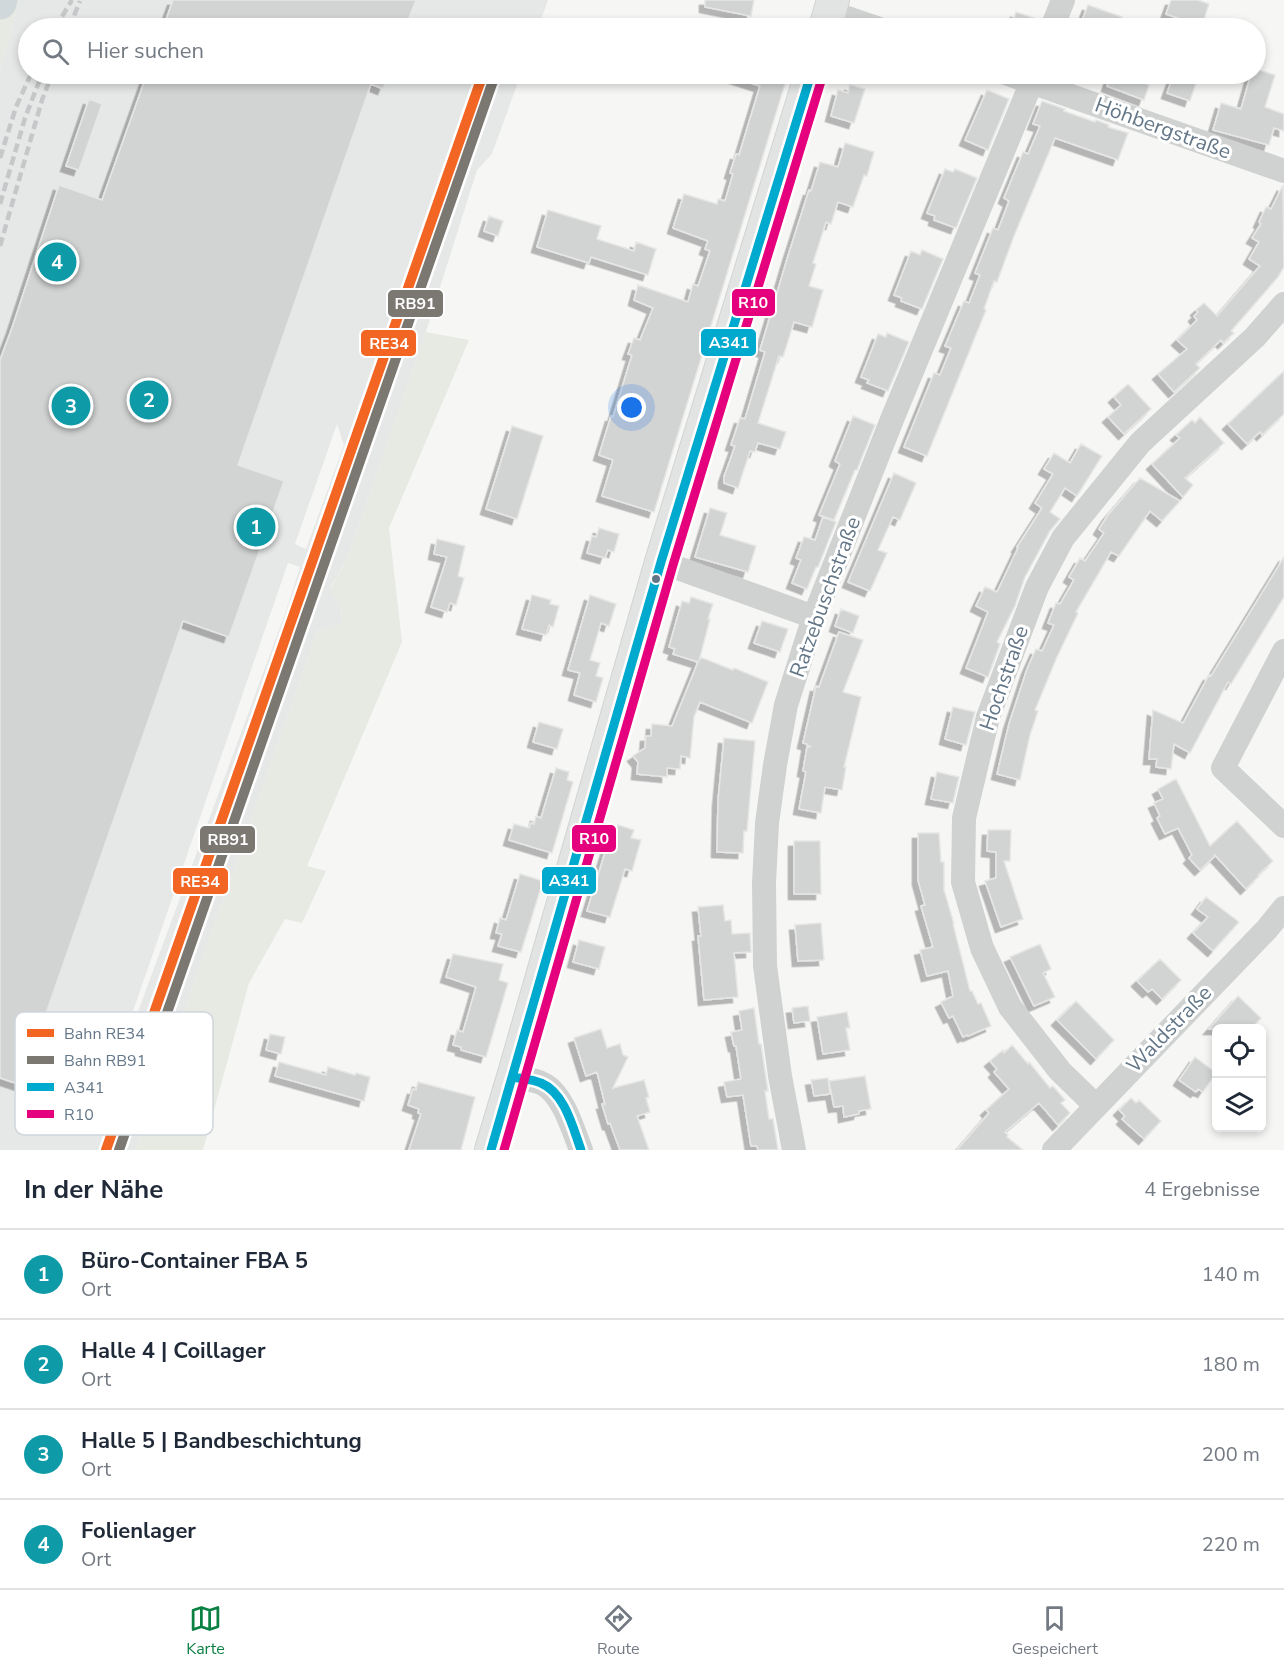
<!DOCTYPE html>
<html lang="de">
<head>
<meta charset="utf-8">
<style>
  body { margin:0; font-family:"Nunito Sans",sans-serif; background:#f2f2f3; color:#1f2937 }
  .controls { position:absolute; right:18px; bottom:18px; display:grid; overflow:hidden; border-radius:9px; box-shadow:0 3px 9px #0003 }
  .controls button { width:54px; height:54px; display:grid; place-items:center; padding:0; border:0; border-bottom:2px solid #e0e1e3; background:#fff; color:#1f2937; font:30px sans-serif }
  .you { position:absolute; left:632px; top:408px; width:21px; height:21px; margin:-15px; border:4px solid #fff; border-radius:50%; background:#1a73e8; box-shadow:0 0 0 9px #1a73e833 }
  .badge { display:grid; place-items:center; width:39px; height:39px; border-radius:50%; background:#0b8043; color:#fff; font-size:20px; font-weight:700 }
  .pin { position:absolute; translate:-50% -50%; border:3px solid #fff; box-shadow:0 2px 6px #0006 }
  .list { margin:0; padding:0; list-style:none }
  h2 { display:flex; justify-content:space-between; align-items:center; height:78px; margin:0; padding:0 24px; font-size:26px }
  h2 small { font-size:20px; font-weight:400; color:#747a83 }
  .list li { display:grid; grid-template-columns:39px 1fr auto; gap:18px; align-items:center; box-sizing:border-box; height:90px; padding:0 24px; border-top:2px solid #e0e1e3 }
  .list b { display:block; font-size:22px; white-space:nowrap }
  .list p { margin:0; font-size:20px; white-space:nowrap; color:#747a83 }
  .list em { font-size:20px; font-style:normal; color:#747a83 }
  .icon { flex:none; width:33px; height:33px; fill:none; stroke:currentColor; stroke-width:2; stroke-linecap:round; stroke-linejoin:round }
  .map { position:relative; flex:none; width:1284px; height:1150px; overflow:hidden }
  .search { position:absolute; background:#fff; box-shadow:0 3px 9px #0003; left:18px; right:18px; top:18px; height:66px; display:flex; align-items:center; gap:15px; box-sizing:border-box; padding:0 21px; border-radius:33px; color:#747a83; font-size:22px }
  .sheet { height:438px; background:#fff }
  nav { display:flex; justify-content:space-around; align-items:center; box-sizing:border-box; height:84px; border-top:2px solid #e0e1e3; background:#fff; font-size:16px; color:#747a83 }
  nav a { display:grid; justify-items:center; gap:3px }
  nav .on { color:#0b8043 }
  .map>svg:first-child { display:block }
</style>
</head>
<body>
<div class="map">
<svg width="1284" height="1150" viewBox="0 0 1284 1150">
  <defs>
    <filter id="shadow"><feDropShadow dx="-5.5" dy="5.5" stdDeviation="0" flood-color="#0004"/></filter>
  </defs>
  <rect width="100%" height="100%" fill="#f6f7f5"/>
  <!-- built -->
  <path fill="#e6e8e7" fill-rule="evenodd" d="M19,0H548L538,28H28V74H521L492,154L477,170L426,332L348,557L330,588L341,607L342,624L318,630L135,1150H0V70ZM337,424L344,445L306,549L295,544ZM288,563L300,567L286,611L123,1052L93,1127Z"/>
  <!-- green -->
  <path fill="#e6eae3" d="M0,0H19L0,70Z
    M426,332L469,340L389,528L402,642L307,866L326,871L302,923L285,919L249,983L203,1150H135L318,630L342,624L341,607L330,589L348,557Z"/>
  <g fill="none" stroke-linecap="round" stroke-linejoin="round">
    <!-- river -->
    <path stroke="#d0d8db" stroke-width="33" d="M0,3L1,0"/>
  </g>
  <!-- building -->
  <path fill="#d2d3d3" stroke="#e6e6e5" stroke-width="1.5" filter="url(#shadow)" d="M173,0H416L405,28H163Z
    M705,0H754L751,16L705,7Z
    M1171,0H1198L1209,4L1202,26L1166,14Z
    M1088,5L1122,17L1118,28H1089L1080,26Z
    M1016,12L1040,20L1038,28H1011Z
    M1256,69L1275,75L1265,107L1284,114V131L1274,128L1269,145L1213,130L1221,103L1241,109L1251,74H1256Z
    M147,74H389L383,89L371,84L238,465L284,481L229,637L183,621L21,1085L0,1078V360L12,328L59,185L102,200Z
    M732,74H788L654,512L602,496L613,460L599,455L611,416L613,417L632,355L628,354L634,338L640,340L653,308L634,300L638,285L688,302L693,284L698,286L710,251L705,249L708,241L673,228L684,194L717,204L718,199L725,201L733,174L730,173L736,154L739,155L760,86L732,77Z
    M1111,74L1132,78L1149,85L1144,100L1107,86Z
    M1174,74H1199L1190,101L1167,93Z
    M850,85L865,89L854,123L831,116L838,90L848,93Z
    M987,90L1009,99L988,150L965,140Z
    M89,99L102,104L79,170L66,166Z
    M1042,101L1065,109L1064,111L1095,122L1096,120L1109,125L1108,127L1128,133L1118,160L1055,138L1014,236L997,282L994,281L984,309L986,310L927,456L904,447L934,373L940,375L951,348L945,346L964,301L969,303L980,275L975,273L993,228L998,230L1009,201L1004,198L1023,152L1028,154L1040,126L1033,124Z
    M845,143L874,152L867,176L864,175L853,207L838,202L831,224L826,222L813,263L816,264L809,286L823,290L812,327L794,322L783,357L779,356L758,423L786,432L780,449L758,443L755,452L750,451L738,488L724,483V477L735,446L731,445L740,418L745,419L765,352L760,350L788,256L809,190L811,191L820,162L838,167Z
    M945,169L953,172L955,169L977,178L956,228L934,220L935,216L927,213Z
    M1283,185L1284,267L1278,277L1231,331L1234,333L1223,343L1221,340L1196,364L1200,368L1174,392L1158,374L1187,349L1177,340L1197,320L1194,316L1198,312L1196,310L1204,303L1217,316L1260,266L1249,259L1259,242L1252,238L1261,224L1259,222L1266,207L1271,209Z
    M548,210L601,226L597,239L634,251L636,242L656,249L648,275L591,257L589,263L537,247Z
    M489,216L503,221L498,236L484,231Z
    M922,250L943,259L922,309L901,301L902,298L894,295L911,251L920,255Z
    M887,333L909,342L888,391L867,383L869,380L861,377L878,334L886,337Z
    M1284,371V414L1262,435L1260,432L1247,444L1228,424Z
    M1128,384L1151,409L1124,434L1108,417L1121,405L1114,397Z
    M853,416L875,425L857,470H855L834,520L819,515L840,464L835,461Z
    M1200,417L1224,443L1185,478L1193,485L1183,497L1152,464L1180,438L1176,435L1192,420L1195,423Z
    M512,426L543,436L517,519L486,509Z
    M1081,444L1102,456L1077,496L1065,488L1050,512L1060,519L1050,531L1025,577L1015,606L997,642L1000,644L988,677L966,668L988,612L976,606L985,587L997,592L1018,548L1017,547L1042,508L1035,503L1053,474L1044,469L1054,453L1070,463Z
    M894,473L916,483L900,520L893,517L878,550L887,553L870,591L848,582Z
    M1140,478L1180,501L1162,521L1150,511L1119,556L1111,552L1076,612L1078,613L1057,657L1035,710L1038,711L1030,735L1020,780L997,774L1009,724L1027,669L1036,649L1042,651L1054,625L1048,623L1056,603L1060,604L1074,580L1069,577L1080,558L1085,561L1104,533L1099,529L1108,515Z
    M710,508L727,513L720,535L756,546L748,572L695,557Z
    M823,517L836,522L818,567H816L807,589L792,583L801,560L796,558L804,537L815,540Z
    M599,528L619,534L614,552L608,550L605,558L587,553L592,536L596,537Z
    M437,539L465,546L458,576L464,578L456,605L450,603L447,612L431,607L447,557L434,554Z
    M1284,557V597L1231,684L1228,682L1190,753L1174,744L1171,769L1156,767L1157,759H1149L1153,710L1183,723L1209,675L1211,676Z
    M532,595L551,600L550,604L559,606L553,627L549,625L546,635L522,629Z
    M590,595L616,604L609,626L601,623L590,660L600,663L596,676L603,678L596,702L574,695L580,673L568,670Z
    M691,597L713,604L708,619H710L699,661L700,657L733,670L734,668L768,682L752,723L700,702L694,717L690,758L681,756L680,769L667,768V777L637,774L638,762L633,756L645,748L646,736H651L652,724L672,726L698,662L673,654L675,649L669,647L682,601L689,603Z
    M841,609L859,616L853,633L835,626Z
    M762,621L788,629L780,652L754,643Z
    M839,632L863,640L843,692L861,697L844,767H846L842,790L825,787L821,813L799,809L806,772L803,771L807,747H811L807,745V744L803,743L816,686L819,687Z
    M953,707L975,712L966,745L945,739Z
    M539,722L563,729L557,749L533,742Z
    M724,738L755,741L747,831H744L743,853L717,852L718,801Z
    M556,768L569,772L567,780L573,782L552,853L509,840L514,824L529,828L531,823L534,824L536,816L541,818Z
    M937,772L959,777L953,803L931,799Z
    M1176,779L1210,846L1237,821L1273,861L1258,875L1259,876L1246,889L1214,854L1215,856L1200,870L1189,858L1192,855L1178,828L1165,834L1157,818L1160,816L1154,803L1163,799L1158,789Z
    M618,825L634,830L631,838L641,840L632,871L625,869L610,917L587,911L608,843L612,844Z
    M988,830H1011L1010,861H1004L1023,919L1001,927L985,881L996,878V852L987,851Z
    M918,833H939L941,862H944V890L954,924H953L970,991H972L978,1004L981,1003L991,1026L968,1036L967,1035L963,1037L953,1016L949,1018L941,1002L953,996L948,971L927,976L920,950L933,947L921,906L925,905L918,880Z
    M794,841H820L821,894H794Z
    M520,874L543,881L521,952L498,946L502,934L496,933L500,918L506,920Z
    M1206,897L1239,922L1213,951L1193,933L1208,917L1197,909Z
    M723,905L725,921L731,920L732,934L750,933L751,952L734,953L738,997L704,1000L698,936H701L698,907Z
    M821,923L824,960L798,961L795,925Z
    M579,940L605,947L599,969L573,962Z
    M1040,944L1051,969L1043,973L1055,997L1034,1006L1010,957Z
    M453,954L503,964L499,980L508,983L486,1057L461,1050V1047L453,1045L457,1030L463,1032L476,987L446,977Z
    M1160,959L1181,980L1162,999L1152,989L1148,992L1137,981Z
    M1238,996L1261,1018L1251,1029H1209Z
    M1076,1001L1114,1040L1096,1059L1057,1020Z
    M808,1006L810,1021L794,1023L792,1008Z
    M754,1008L759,1044H761L768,1091H765L769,1119H773L778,1150H758L757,1146H751L743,1095L727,1097L724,1082L741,1079L736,1046H734L731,1032L742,1030L739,1011Z
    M847,1012L850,1028H846L850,1050L823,1054L817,1017Z
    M601,1029L607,1048L620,1044L623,1055L628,1057L613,1088L644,1080L649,1097L646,1098L650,1112L637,1116L649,1150H620L610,1123L608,1124L602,1104H605L597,1072L586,1076L574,1038Z
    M270,1034L285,1037L281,1054L266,1050Z
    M1012,1045L1028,1064L1029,1062L1050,1088L1053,1086L1065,1100L1061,1103L1070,1113L1058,1125L1039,1103L1005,1132L1008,1135L1007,1137L1023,1150H957L989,1113L986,1110L1009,1089L994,1072L997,1069L990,1061L1003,1050L1004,1053Z
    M1195,1057L1216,1073L1203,1092L1198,1089L1196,1092L1179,1080Z
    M279,1062L326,1075L328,1067L355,1075L356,1073L370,1077L364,1101L275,1076Z
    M865,1076L871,1109L859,1111V1114L844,1117L843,1106L834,1107L829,1081Z
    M828,1078L830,1094L814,1096L811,1080Z
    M418,1082L475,1097L461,1150H409L421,1114L418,1113L419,1109L408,1105L413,1089L416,1090Z
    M1131,1098L1136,1103L1139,1100L1161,1121L1144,1139L1122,1119L1125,1116L1119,1110Z"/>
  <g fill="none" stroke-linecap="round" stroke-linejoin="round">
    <!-- major casing -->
    <g stroke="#d2d4d4" stroke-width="34">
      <path id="major" d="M825,28L833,0
        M491,1150L513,1077L661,562L811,74"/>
    </g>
    <!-- minor -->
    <path stroke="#d0d2d2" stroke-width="24" d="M830,12L877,28
      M1052,28L1063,0
      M1008,74L1284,171
      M661,562L814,617
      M1284,651L1223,768L1284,826
      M513,1077C523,1079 536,1079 545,1085C564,1097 573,1130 581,1150
      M1096,1106L1060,1071L1010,1007L982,948L963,882L964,818L988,717L1037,587L1063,538L1140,443L1255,337L1284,304
      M794,1150L780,1076L765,966L764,883L767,823L775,765L786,705L814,617L893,417L1035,74
      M1054,1150L1267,929L1284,908"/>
    <!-- major -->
    <use href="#major" stroke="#e2e3e3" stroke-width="32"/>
    <!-- rail -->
    <path stroke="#c6c7c8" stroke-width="4.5" stroke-dasharray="9 4.5" stroke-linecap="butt" d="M55,28L72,0
      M69,28L80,1
      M0,158L16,107L31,74
      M0,204L25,118L42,74
      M0,246L42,100L52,74"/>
    <!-- bus-1 casing -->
    <g stroke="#fff" stroke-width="14">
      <path id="bus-1" d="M513,1077C522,1079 532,1079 541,1083C565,1093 573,1128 581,1150
        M491,1150L661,562L811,74"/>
    </g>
    <!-- bus-2 casing -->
    <g stroke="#fff" stroke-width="14">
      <path id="bus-2" d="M504,1150L673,565L822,78"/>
    </g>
    <!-- bus-1 -->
    <use href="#bus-1" stroke="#00a9ce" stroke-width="9"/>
    <!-- bus-2 -->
    <use href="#bus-2" stroke="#e5007d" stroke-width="9"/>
    <!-- rail-1 casing -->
    <g stroke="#fff" stroke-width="15">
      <path id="rail-1" d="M106,1150L483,74"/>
    </g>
    <!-- rail-2 casing -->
    <g stroke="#fff" stroke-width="15">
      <path id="rail-2" d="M119,1150L494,78"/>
    </g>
    <!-- rail-1 -->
    <use href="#rail-1" stroke="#f26522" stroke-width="10"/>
    <!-- rail-2 -->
    <use href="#rail-2" stroke="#7b7872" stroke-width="10"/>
  </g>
  <!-- markers -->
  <circle fill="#647788" stroke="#fff" stroke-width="2" cx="656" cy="579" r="5"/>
  <g text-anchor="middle" stroke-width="6" stroke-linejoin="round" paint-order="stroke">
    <!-- street labels -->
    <g font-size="21" fill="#647788" stroke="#fff">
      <text transform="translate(1163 128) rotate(20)" y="7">Höhbergstraße</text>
      <text transform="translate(825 597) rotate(-70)" y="7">Ratzebuschstraße</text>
      <text transform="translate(1004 678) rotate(-71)" y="7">Hochstraße</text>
      <text transform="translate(1169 1029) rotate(-46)" y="7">Waldstraße</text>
    </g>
  </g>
  <!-- legend -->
  <rect x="15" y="1012" width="198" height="123" rx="9" fill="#fff" stroke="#d0d6db" stroke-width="1.5"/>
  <rect x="27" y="1029" width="27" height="8" fill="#f26522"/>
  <rect x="27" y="1056" width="27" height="8" fill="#7b7872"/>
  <rect x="27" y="1083" width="27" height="8" fill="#00a9ce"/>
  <rect x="27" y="1110" width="27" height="8" fill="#e5007d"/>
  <g font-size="16" fill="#647788">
    <text x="64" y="1039">Bahn RE34</text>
    <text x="64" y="1066">Bahn RB91</text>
    <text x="64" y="1093">A341</text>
    <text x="64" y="1120">R10</text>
  </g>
  <g stroke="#fff" stroke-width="2">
    <rect x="731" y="288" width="45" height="29" rx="6" fill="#e5007d"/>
    <rect x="387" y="289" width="57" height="29" rx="6" fill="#7b7872"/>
    <rect x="700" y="328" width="57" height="29" rx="6" fill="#00a9ce"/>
    <rect x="360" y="329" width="57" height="28" rx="6" fill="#f26522"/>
    <rect x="571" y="824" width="46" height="29" rx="6" fill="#e5007d"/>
    <rect x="199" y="825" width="57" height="29" rx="6" fill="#7b7872"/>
    <rect x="541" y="866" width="56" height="29" rx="6" fill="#00a9ce"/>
    <rect x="172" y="867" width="57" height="28" rx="6" fill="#f26522"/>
  </g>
  <g font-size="16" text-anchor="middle" font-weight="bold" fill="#fff">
    <text x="753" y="308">R10</text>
    <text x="415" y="309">RB91</text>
    <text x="729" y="348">A341</text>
    <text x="389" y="349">RE34</text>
    <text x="594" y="844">R10</text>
    <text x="228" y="845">RB91</text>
    <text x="569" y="886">A341</text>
    <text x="200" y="887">RE34</text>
  </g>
</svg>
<div class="controls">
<button><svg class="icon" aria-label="locate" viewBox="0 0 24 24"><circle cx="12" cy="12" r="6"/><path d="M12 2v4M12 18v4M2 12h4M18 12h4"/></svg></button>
<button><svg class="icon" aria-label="layers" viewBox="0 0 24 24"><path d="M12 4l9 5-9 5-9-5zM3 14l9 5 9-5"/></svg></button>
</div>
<div class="you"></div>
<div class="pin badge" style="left:256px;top:527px;background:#0f9aa8">1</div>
<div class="pin badge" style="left:149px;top:400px;background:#0f9aa8">2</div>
<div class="pin badge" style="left:71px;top:406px;background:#0f9aa8">3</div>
<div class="pin badge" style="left:57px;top:262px;background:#0f9aa8">4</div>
<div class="search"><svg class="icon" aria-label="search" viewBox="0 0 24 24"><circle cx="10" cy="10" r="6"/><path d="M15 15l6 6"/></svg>Hier suchen</div>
</div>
<section class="sheet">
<h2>In der Nähe<small>4 Ergebnisse</small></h2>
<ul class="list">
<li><span class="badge" style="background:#0f9aa8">1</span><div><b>Büro-Container FBA 5</b><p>Ort</p></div><em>140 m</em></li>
<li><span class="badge" style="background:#0f9aa8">2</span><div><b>Halle 4 | Coillager</b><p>Ort</p></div><em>180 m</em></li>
<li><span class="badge" style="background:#0f9aa8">3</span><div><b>Halle 5 | Bandbeschichtung</b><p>Ort</p></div><em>200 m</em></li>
<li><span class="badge" style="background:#0f9aa8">4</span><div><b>Folienlager</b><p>Ort</p></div><em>220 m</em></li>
</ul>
</section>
<nav>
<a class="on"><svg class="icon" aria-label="map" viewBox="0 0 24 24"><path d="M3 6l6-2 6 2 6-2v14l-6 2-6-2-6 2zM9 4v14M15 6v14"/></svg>Karte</a>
<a><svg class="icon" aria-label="directions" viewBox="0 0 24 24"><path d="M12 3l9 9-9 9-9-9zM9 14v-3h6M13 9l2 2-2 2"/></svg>Route</a>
<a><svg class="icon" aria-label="saved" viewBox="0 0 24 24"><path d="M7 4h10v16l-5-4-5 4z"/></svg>Gespeichert</a>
</nav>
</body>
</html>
